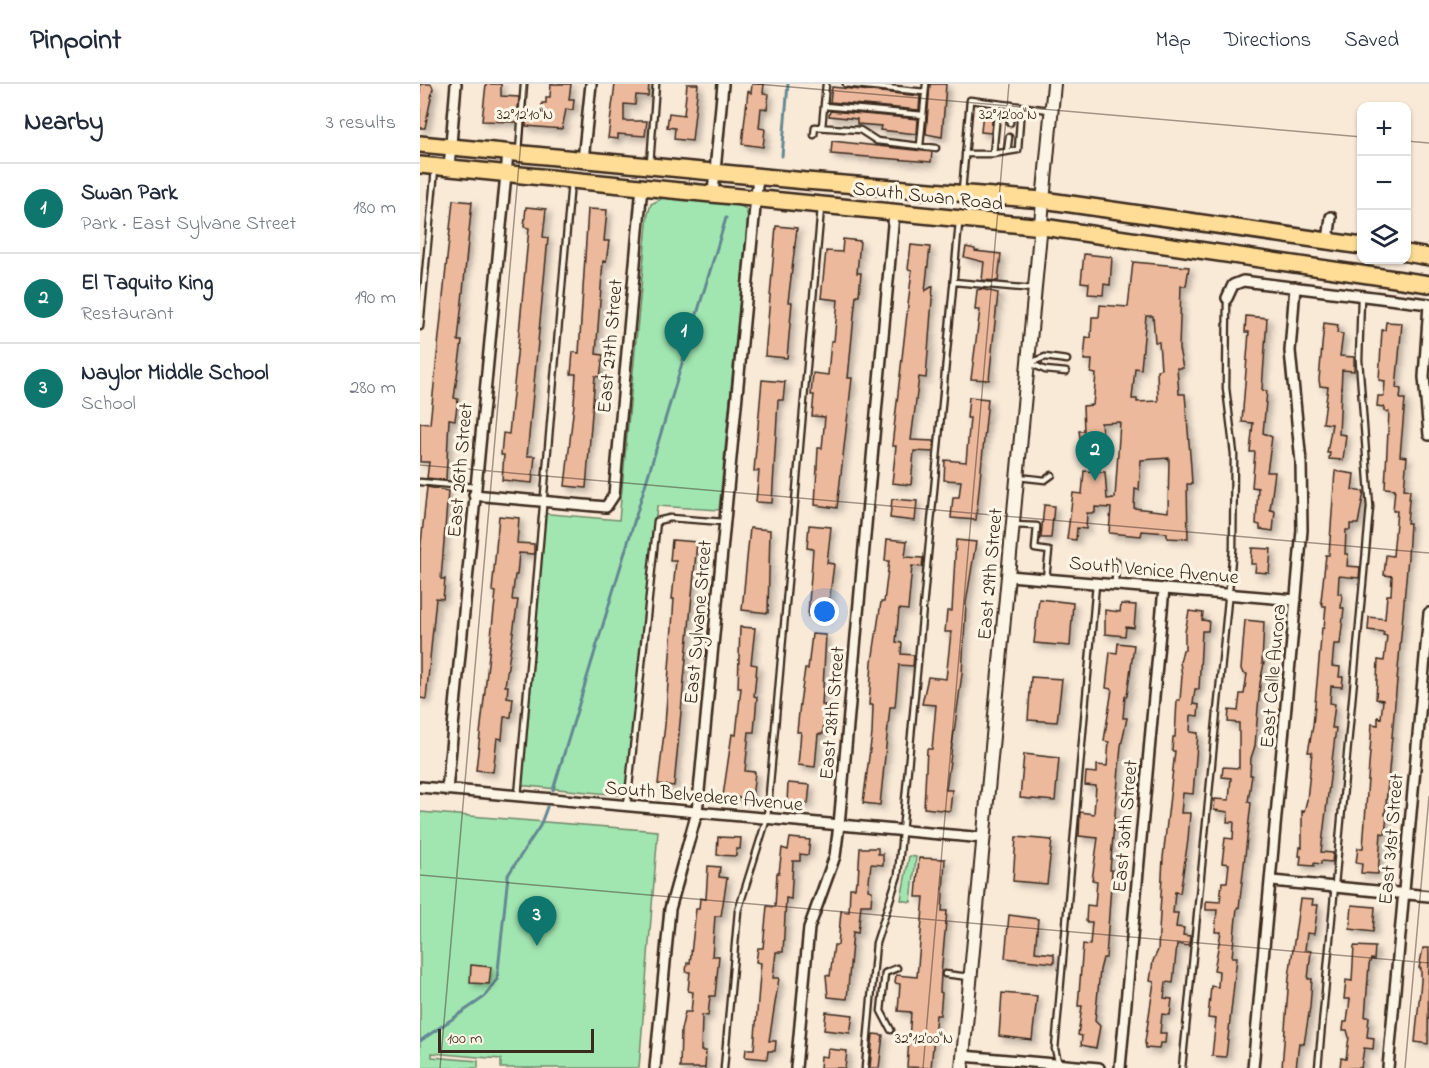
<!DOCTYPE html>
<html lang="en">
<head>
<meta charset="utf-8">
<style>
  body { margin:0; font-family:"Indie Flower",sans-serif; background:#f2f2f3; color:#1f2937 }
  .controls { position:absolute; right:18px; top:18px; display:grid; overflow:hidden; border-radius:12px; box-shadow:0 2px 4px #0004 }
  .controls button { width:54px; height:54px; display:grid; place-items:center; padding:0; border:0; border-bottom:2px solid #e0e1e3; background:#fff; color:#1f2937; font:30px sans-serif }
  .scale { position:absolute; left:18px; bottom:15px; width:156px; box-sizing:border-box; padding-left:6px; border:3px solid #3b2a1e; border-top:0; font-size:16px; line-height:21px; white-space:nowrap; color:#3b2a1e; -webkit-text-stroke:4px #fcf5e5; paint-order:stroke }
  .you { position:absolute; left:405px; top:528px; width:21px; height:21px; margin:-15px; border:4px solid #fff; border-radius:50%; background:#1a73e8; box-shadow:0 0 0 9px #1a73e833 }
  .badge { display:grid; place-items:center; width:39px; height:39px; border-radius:50%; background:#0f766e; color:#fff; font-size:20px; font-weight:700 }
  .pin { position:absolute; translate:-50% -50px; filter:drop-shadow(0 2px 3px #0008) }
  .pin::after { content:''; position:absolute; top:32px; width:21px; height:18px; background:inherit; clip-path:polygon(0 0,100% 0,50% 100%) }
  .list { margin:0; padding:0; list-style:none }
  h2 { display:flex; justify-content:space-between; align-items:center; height:78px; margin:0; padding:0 24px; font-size:26px }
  h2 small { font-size:20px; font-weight:400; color:#747a83 }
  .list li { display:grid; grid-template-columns:39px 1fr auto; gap:18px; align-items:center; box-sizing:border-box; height:90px; padding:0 24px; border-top:2px solid #e0e1e3 }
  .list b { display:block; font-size:22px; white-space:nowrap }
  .list p { margin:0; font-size:20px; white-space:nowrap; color:#747a83 }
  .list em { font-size:20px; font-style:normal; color:#747a83 }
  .icon { flex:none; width:33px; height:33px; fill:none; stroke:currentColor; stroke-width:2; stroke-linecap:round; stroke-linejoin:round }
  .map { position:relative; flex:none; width:1009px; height:984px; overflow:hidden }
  header { display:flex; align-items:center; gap:36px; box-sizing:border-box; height:84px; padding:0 30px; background:#fff; border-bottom:2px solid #e0e1e3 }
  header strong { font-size:28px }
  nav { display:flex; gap:33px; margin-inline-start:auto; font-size:21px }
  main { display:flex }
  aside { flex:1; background:#fff }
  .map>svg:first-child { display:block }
</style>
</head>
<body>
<header>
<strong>Pinpoint</strong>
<nav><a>Map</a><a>Directions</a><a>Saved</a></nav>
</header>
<main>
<aside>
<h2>Nearby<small>3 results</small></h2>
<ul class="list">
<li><span class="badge">1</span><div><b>Swan Park</b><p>Park · East Sylvane Street</p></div><em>180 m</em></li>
<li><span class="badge">2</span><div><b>El Taquito King</b><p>Restaurant</p></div><em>190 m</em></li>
<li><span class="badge">3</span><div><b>Naylor Middle School</b><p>School</p></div><em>280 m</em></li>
</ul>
</aside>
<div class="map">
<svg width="1009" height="984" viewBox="0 0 1009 984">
  <defs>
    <filter id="shadow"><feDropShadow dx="4" dy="4" stdDeviation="3" flood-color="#0004"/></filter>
  </defs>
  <rect width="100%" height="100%" fill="#f9e9d7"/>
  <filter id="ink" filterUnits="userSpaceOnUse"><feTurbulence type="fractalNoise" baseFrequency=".0167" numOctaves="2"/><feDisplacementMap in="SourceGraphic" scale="12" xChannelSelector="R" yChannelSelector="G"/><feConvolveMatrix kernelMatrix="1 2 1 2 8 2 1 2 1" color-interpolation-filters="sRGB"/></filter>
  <g filter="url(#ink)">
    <!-- green -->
    <path fill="#a1e6b1" stroke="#6e8868" stroke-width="1.5" d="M243,114L317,120L326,125L328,134L299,426L237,422L209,712L97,701L119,429L199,436L228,130L231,120Z
      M0,728L238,747L219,984H81V975L12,969V973L58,977V984H0Z
      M489,772L496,773L491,818L481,816Z"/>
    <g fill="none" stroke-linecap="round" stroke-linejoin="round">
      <!-- stream -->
      <path stroke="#648893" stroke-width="3" d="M362,72L368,0
        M133,706L306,134
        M0,957L63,914L77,896L88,791L120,742L127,723"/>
    </g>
    <!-- building -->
    <path fill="#ecb99d" stroke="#3b2a1e" stroke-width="1.5" fill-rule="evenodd" filter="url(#shadow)" d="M0,0H11L13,4L5,44H0Z
      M66,0H81V12L99,13L97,38L62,37Z
      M131,0H151L149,15H154L153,26L146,25L142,45L106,42V30L121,31L122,19H126V13H130Z
      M195,0H229L228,12L216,11L215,21L204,20V37H227L225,52L198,50V55L188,54Z
      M267,0H278L272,57L254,55L255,44L247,43L249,29L264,31Z
      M332,0H344L343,9L349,10L347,25L341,24L339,44L345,45L343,63L322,60L328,7L331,9Z
      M510,0H526L522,53L506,50Z
      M412,3L500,12L499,26L410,18Z
      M410,27L498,35L497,50L460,46L461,42L437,40V35L409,32Z
      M563,27H573L571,49L561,48Z
      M412,57L512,68L511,78L411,70Z
      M33,116L52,118L38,257H42L34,314L38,315L35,336L29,335L26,396L7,394L9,378H0V339L10,340Z
      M106,123L126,125L123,153L128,154L107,372H115L112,399L82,396L84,371H81L83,349L89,350L96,281L109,144L104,143Z
      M168,125L187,126L184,157H189L186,178L183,177L176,270L183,271L180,293L175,292L166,404L145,402L154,320L156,290H151L153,268L159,269Z
      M356,142L377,144L368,218H372L367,274L345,272Z
      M423,155L440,157L437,189H441L439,211H436L428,294H432L417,424L395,421L398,364H402L405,333L392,332L394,311H391L393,289L408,291L411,257H414L418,216L401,214L406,167L422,168Z
      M491,161L510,163L505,207L513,202L506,294L499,293L491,356L514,357L513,368L494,367L491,401L472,399L476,362H472L492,186L488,185Z
      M546,163L555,165V167L581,170L578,197L562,196L564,178L544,173Z
      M664,170L692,173L690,201L684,200L683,211L668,210L669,199L661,198Z
      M713,178L769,183L766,202H761L759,265L763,284H757L759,310H765L771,383L772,400H767L768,455L747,454V449L722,447L721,452L689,449L691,424L675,423V429H667L666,445L657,444L656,456L647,455L653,409L662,410L664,387L685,388L687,415L695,414L700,338L681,339L683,359L661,360L659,347H664L663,322L673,321L676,290L671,289L672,276H664L666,253L671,254L672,233H679L680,221L708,223ZM726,232H733L735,258H739L741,285L737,286L738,317L717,318V315H712L715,284L721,285ZM749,374L748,428L714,424L715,405L719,406L721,376Z
      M561,205L578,209L569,296L551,295L560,226H555L557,206Z
      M826,232L847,234L842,306L847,307L843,349L852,353L847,388H855L850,426L855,427L853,447L840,445V441L836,440L838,404L832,403L835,368H830L833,339L822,338L829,248H825Z
      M966,238L982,239L976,304L981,305L980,315H985L980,372L987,373L984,405L990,406L987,439H990L988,473L965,731H967L965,750L961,749L958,790L941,789L942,780L936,779L938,764H943L952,640L958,641V633L961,634L963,616L956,615L958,576L964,577L967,552L963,551L964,548L948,546L949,533L965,535L967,511H971L972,492L964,491L966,471L973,472L977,427H973L975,405L965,404L969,328L964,327V323L957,322L958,312H964L965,297L959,296L962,246H965Z
      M904,239L918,241L917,249L923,250L920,272L934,273V287L922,286L919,350L926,351L923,376L909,375L910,369H907L912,340L903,339L908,303L900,302L899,296Z
      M342,296L365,298L363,316H358L352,419L336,418L339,387H334Z
      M549,313L568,315L556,436L531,434L533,413H539L541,397L524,396L525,376L546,378L550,334H547Z
      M915,387L934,390L932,406L944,408L938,440H930V446H926L925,470H928L927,482L940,483L939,494L919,492L918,510H922L921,524H924L920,560H914L912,582L920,583L919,593H923L922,603L911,602L910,619L915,620L912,644H916L901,768L913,769L912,778L901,777V780L894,779V782L880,781L881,772H879L880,763L882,764V727L884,728L887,716L892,668H888L893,642L902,544H904L906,522H903L901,517L906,471H909Z
      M7,403L28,407L21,495H25L23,515L16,514L6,615L0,614V469Z
      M472,415L497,417L495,437L470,434Z
      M624,421L634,422L631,454H621Z
      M79,432L99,434L97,459L114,460V470L99,469L97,491H95L92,516H98L85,602H88L87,613L93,614L91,633H84L82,655L77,654L73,688L56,686L76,508L72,507Z
      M389,441L411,443L407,479L414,480L407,534L388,532L393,465L387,464Z
      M330,444L350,446L348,529L322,526Z
      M467,455L487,457L485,473L503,474L502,483L492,482L488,526L479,525L476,558L482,559L481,570L494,571L493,582L479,581L475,623H470L460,721L443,719L452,650L453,621H449L452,578L461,518H464L469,477H465Z
      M252,456L277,458L254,702L238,700L245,641L254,515H252L256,477H250Z
      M536,456L556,458L546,519L542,590L526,706H532L530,727L504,724L507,665H512L516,621L502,620L508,593L526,595L531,548H525L527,527H532Z
      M832,464L851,465L849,489L835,488L836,480H831Z
      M619,515L653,519L650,562L614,559Z
      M701,520L716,521L714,544L706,543L705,552L685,550V526L700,528Z
      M769,527L783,529L782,536L789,537L788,547H782L779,605H775L773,620L779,621L778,632L771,631L770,648L778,649L773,710L763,709L761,729H770L768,756L760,809L755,808L753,829H758L756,843L764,844L763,851L770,852L769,862L757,860L753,899L746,898L744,914L752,915L750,931L742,930L740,949H746L745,959H740L739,965L726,964L725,958L734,898L730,897L733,877L738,866L743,774L755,667H752L753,653H755L757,616H760L762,592L760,578L763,566H765V548Z
      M825,536L844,538L842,579H844L840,599L835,662L831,674L830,691H832L828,718L831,719L819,824H817L812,873H817L806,973L792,972L796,935L788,934L791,902L798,903L799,887L794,886L801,848H795L797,826H786V817L800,818L802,798H807L809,780L802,779L805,754L813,755L814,738H807L808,728L794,726L795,715L809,716L811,694L802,693L803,683L819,684V639L808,638L809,626L818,627L820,610H824L827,590L823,589L821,585Z
      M320,543L335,544L331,580L337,581L334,612L337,613L334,648H329L325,687L335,688L332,715L303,712L312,650L316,651L321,604H318Z
      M392,550L406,551L402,621H405L403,650H398L395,683L378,681L381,648H377L380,619L385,585H388Z
      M698,559L714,561L707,612H705L703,634H707L701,662L690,786H692L686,874H683L680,886L675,937L680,942L676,964L661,961L662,952L658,951L662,922H658L663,860L670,861L672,838H666L667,821L675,822L677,797L672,796L678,754L659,752L660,728L674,730L676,702L665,701L666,688L677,689V681L687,682L689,658L684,657L692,605L686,604L690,568L697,569Z
      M611,593L642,595L637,638L608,636Z
      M604,670L639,674L635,717L600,714Z
      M368,699L390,701L388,720L367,718Z
      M298,753L321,754L320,765H316V772L297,771Z
      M596,753L632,756L627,800L593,797Z
      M370,754L390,756L388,771L380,770V777H373L371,815L366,814L363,868H356L353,894H359L349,957H356L355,967H348L347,975L325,973L326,965H334L341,879L336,878L338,864H343L347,822L355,823L357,789H359L362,764L368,766Z
      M440,764H458V770H463V781L451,780L448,806L452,807L451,821H441L438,849L433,848L427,915L408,913L406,891L410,892L414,861H418L421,827L429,828L430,804H435L436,797H438Z
      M499,774L525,775L522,827H527L521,890L520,908L522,909L520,931H516L511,984L487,983L491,928L478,927L480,900L475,899L476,891L497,893L504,813H496Z
      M288,782L300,783L299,793L307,794L301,832H295L292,872H299L295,912H290L288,932L282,931L281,967H286L285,984H260L261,946L265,928H271L273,908L268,907L270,888H266L267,879H270L276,825H279L280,814L286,815Z
      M880,815L893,816L892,821H898L894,850L887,849L885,866L891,867L888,895H892L890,923L884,960L879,959L876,984H862L869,893Z
      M932,821L955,823L953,848L930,845Z
      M589,831L618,835L615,868L634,870V879L585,874Z
      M934,862L955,863L954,876L951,875L949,881L945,933H949L947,953L954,954L953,965L944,964L941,984H920L921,974L926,975L929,953L927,946H923L924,938H927L930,915H924L926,896L932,897Z
      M1003,864H1009L1008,960L995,958L1001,897V884H999Z
      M51,881L71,883L69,900L50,899Z
      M582,909L617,912L612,956L579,952Z
      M406,928L433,931L430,949L404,946Z
      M453,950L463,951L459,984H450Z
      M408,965L427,967L425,984H400L401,972L407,973Z"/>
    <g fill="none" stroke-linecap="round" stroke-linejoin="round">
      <!-- service casing -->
      <g stroke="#3b2a1e" stroke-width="9">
        <path id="service" d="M426,0L505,8
          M404,22L503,31
          M590,39L591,21
          M402,43L406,0
          M394,51L395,43L440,46L457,57L516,64
          M500,62L506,0
          M99,68L104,0
          M587,68L589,53
          M545,70H573L598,66L601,22
          M573,70L578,20
          M230,80L236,0
          M542,107L550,16L630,26
          M534,198L614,205
          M0,243L15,85
          M610,279L625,273L647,276
          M610,279L625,286L646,288
          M598,393L625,396L632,391
          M0,398L55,403
          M593,441L617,442L615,465L629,467L626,494
          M695,499L696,477
          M98,712L151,98
          M207,722L237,437L250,434L304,438
          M525,890L549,893
          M471,946L461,927L465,889L477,884
          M639,981L635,965L676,500
          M304,984L318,827L347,734L401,124
          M445,984L456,859L478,791L539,139
          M762,984L813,465L814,370L806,304L807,214
          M898,984L950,423L939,276L941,213"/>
      </g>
      <!-- minor casing -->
      <g stroke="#3b2a1e" stroke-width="14">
        <path id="minor" d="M163,76L171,0
          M29,84L36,0
          M293,109L303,0
          M908,157L911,133
          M807,214L813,201L823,197L1009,220
          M1009,220L1004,293L1009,351
          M54,411L186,423L194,411L222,102
          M588,492L876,516
          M0,703L564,754
          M27,706L88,69
          M852,797L1009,812
          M543,972L679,984
          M235,984L250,825L277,728L338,92
          M376,984L389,844L415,772L419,741L474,130
          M700,984L744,504
          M833,984L882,446L881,378L870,267L875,203
          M968,984L1009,529"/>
      </g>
      <!-- tertiary casing -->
      <g stroke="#3b2a1e" stroke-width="16">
        <path id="tertiary" d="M542,984L634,0"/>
      </g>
      <!-- primary casing -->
      <g stroke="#3b2a1e" stroke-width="20">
        <path id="primary" d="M0,60L386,97L623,116L942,162
          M0,81L623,143L1009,200
          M986,169L1009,173"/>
      </g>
      <!-- service -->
      <use href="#service" stroke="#fcf5e5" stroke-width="4.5"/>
      <!-- minor -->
      <use href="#minor" stroke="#fcf5e5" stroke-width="9"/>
      <!-- tertiary -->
      <use href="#tertiary" stroke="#fcf5e5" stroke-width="12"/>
      <!-- primary -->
      <use href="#primary" stroke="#ffdd96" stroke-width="15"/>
    </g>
  </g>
  <!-- ticks -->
  <path fill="none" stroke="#3b2a1e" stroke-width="1.5" stroke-opacity="0.45" d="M337,0L942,53M986,57L1009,59M0,381L1009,469M0,791L1009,879M20,984L106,0M503,984L589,0M985,984L1009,712"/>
  <g text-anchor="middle" stroke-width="6" stroke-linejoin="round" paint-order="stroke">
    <!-- street labels -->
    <g font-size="20" fill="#3b2a1e" stroke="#fcf5e5">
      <text transform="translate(508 111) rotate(6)" y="7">South Swan Road</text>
      <text transform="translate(189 262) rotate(-85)" y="7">East 27th Street</text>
      <text transform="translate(39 386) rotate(-85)" y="7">East 26th Street</text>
      <text transform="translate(734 485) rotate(5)" y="7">South Venice Avenue</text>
      <text transform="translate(569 490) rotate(-85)" y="7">East 29th Street</text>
      <text transform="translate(277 538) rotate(-85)" y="7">East Sylvane Street</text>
      <text transform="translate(852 592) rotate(-85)" y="7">East Calle Aurora</text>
      <text transform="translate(411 629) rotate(-85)" y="7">East 28th Street</text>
      <text transform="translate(284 711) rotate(5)" y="7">South Belvedere Avenue</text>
      <text transform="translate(704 742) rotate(-85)" y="7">East 30th Street</text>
      <text transform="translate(970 755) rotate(-85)" y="7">East 31st Street</text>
    </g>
  </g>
  <g font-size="15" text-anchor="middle" fill="#3b2a1e" stroke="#fcf5e5" stroke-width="6" stroke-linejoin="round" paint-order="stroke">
    <text x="105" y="35">32°12'10"N</text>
    <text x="588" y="35">32°12'00"N</text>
    <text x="504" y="959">32°12'00"N</text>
  </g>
</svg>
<div class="controls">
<button>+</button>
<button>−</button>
<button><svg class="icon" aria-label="layers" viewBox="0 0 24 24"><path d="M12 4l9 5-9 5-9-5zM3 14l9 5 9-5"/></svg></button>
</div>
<div class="scale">100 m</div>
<div class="you"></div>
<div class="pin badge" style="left:264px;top:278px">1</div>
<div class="pin badge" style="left:675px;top:397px">2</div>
<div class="pin badge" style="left:117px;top:862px">3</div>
</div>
</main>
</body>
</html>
